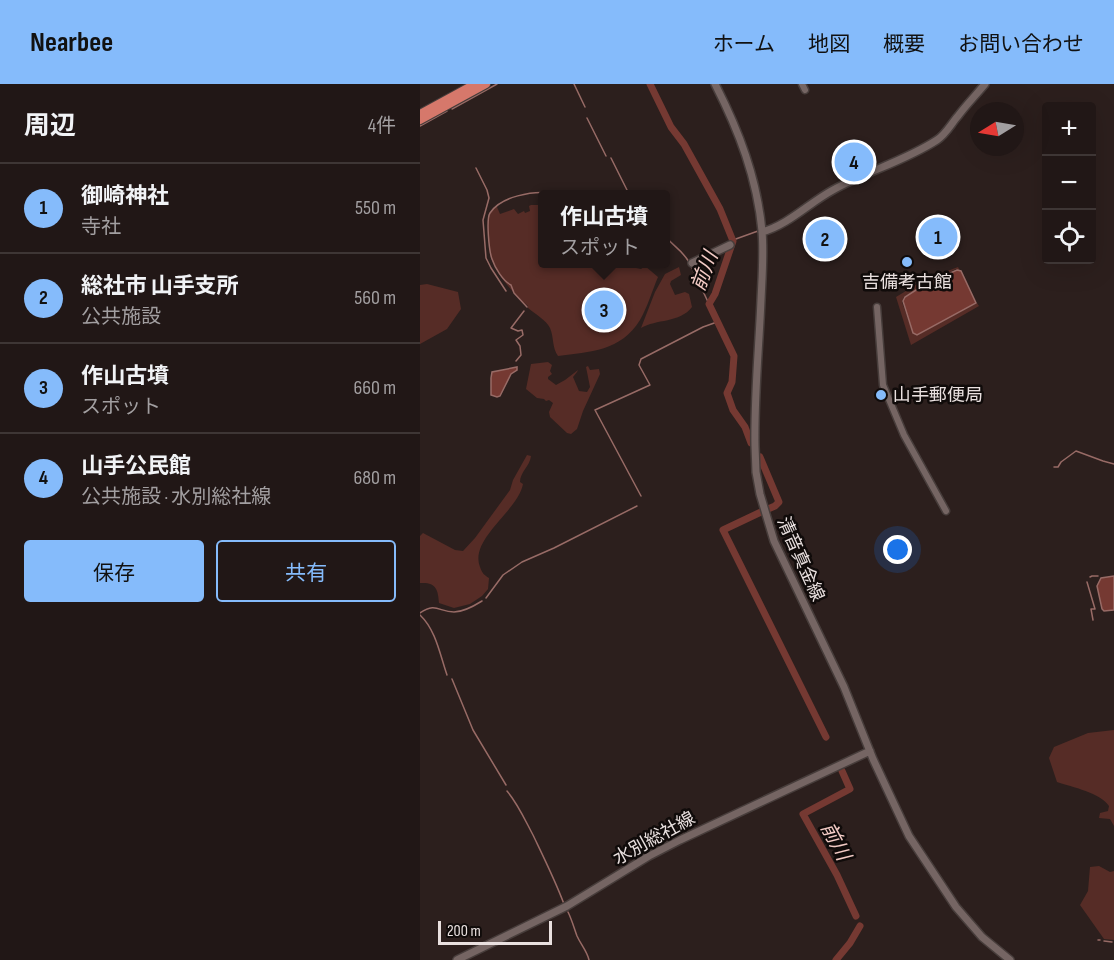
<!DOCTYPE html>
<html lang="ja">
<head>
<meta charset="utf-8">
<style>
  body { margin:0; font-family:"Sofia Sans Condensed","Noto Sans JP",sans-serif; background:#29201f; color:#f1f3f6 }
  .controls { position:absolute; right:18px; top:18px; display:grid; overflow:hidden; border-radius:6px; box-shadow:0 6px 24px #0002 }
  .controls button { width:54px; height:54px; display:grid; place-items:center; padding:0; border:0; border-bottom:2px solid #3e3635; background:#211716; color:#f1f3f6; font:30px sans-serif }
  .compass { position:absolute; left:550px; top:18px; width:54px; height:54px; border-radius:50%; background:#211716; box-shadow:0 6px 24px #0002; rotate:259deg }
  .scale { position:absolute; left:18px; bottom:15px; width:114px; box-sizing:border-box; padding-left:6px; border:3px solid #e9e0df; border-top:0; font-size:16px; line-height:21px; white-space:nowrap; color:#e9e0df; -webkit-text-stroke:4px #100b0a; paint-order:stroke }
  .you { position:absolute; left:478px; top:466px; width:21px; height:21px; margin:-15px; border:4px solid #fff; border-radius:50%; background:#1a73e8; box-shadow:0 0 0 9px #1a73e833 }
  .badge { display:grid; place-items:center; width:39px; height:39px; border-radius:50%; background:#85bbfb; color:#111; font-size:20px; font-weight:700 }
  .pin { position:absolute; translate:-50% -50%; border:3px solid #fff; box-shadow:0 2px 6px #0006 }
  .popup { position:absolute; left:118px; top:106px; width:132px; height:78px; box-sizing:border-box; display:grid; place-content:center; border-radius:6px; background:#211716; filter:drop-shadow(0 2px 4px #0005); font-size:20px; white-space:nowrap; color:#a29fa1 }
  .popup b { font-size:22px; color:#f1f3f6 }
  .popup::after { content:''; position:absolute; left:50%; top:100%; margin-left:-12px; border:12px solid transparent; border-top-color:#211716 }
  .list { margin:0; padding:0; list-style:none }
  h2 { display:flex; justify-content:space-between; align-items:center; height:78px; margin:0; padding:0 24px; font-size:26px }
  h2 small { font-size:20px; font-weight:400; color:#a29fa1 }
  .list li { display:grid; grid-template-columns:39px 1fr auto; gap:18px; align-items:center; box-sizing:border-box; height:90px; padding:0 24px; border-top:2px solid #3e3635 }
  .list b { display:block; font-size:22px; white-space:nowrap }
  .list p { margin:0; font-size:20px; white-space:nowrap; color:#a29fa1 }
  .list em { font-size:20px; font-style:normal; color:#a29fa1 }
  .actions { display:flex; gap:12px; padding:18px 24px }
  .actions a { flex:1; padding:14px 0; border:2px solid #85bbfb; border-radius:6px; text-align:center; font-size:21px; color:#85bbfb }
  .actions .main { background:#85bbfb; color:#111 }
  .icon { flex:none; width:33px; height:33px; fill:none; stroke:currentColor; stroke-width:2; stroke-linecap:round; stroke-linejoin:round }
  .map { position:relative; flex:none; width:694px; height:876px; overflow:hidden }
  header { display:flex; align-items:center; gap:36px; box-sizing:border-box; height:84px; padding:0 30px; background:#85bbfb; color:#111 }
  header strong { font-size:28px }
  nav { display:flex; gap:33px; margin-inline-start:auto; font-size:21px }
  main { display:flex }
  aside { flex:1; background:#211716 }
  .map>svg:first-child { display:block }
</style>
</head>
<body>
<header>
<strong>Nearbee</strong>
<nav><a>ホーム</a><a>地図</a><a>概要</a><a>お問い合わせ</a></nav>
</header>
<main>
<aside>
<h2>周辺<small>4件</small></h2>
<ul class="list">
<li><span class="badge">1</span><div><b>御崎神社</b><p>寺社</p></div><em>550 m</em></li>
<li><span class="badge">2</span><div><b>総社市 山手支所</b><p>公共施設</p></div><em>560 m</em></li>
<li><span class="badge">3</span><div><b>作山古墳</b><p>スポット</p></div><em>660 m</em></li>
<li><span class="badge">4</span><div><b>山手公民館</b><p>公共施設 · 水別総社線</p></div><em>680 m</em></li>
</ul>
<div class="actions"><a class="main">保存</a><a>共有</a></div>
</aside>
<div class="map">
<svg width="694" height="876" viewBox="0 0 694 876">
  <rect width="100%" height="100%" fill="#2c1f1d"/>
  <!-- green -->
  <path fill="#562c26" d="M111,121H118V125H122V180H197L201,182L202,181L221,185L225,182L238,193C232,207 228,222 220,236C201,267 170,268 138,272C132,264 134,253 130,244C126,236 115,230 108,224V222C94,210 77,192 71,173C69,166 69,157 68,149C68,139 66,131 75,123H77L80,130L94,125L98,130L104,127L105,129L110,127L109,122Z
    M259,183L261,191L251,197L250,200L255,211L265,208L269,210L272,223C260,239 236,235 221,244L235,208L245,190Z
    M538,183L540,187L536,185L507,199L484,213L482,218L493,249L497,251L557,219L559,222L491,261L476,213L504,196Z
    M7,200L38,208L41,225L27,245L0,260V201Z
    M128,278L132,281L130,287L132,290L128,293V295L136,301L145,296L158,286L157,288L153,293L159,307L167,308L170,303L166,283L168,282L170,286L179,285L180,290L163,327L157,345L151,350L147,349L130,333L129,328L133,319L129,316L126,317L124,315L117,314L106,305L111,280Z
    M107,371L111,372C110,382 100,388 100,398L103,400C98,427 49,455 60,483C62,489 64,491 69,494L68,505L62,512L50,520L34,524L19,519C18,505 16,498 0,499V452L3,449L35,466L43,467L55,454L90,406L93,396Z
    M694,646V742L690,735L679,734L680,729L688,727L689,722C681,709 652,703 637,698L629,674L634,663L668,649Z
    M679,782L690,788L694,787V856L684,855L660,821L668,807L670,783Z"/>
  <!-- water -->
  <path fill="#753932" stroke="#986b66" stroke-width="1.5" d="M537,186L541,187L556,219L497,251L493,249L483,217L485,213L507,199Z
    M97,283V286L91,290L80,312L77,313L71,311V294L72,288Z
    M694,492V526L684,527L682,525L677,502L681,494Z"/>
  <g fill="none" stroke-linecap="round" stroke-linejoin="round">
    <!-- stream -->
    <path stroke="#986b66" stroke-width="1.5" d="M154,0L165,23
      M32,25L77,0
      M167,34L186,72
      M0,42L27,27
      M191,74L207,106L201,110
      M56,84L67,106L69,114L63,136L66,174L71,184L86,207
      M246,153C255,164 261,165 269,178
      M313,156L338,147
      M271,182L289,220
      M107,223L94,209L91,201C83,197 75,184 72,175C69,167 66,135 70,129C81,112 113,107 130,109L132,110
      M96,277L101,271L100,262L96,256L103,251L102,246L98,247L91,244L104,227
      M634,383H638L641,378L656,367L683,377L694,380
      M221,412L175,326L230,301L219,281L221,275L283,243L297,238
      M670,493L672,492H678
      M667,498L675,525H671L673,536
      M66,514L83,491L102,478L134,464L217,422
      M0,529C16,518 19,528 34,528C43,528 54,522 62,517
      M0,531C16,546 20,571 27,591
      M32,595L53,646L86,701
      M87,707C98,720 105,736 113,751C124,774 135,796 144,820
      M148,828C152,836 154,844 157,852C161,861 167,867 169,876
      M678,856H680
      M684,857L692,858"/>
    <!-- river -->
    <path stroke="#753932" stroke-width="7" d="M230,0L251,43L264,60L300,125L313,157L295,210L289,220L314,272L312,298L307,309L313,326L325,343L331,359
      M340,373L359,418L355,422L348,425
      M341,428L303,446L406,653
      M422,687L430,705L383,730L417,791L436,832
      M416,876L430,859L440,842"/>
    <!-- tertiary casing -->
    <g stroke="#473d3b" stroke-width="9">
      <path id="tertiary" d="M382,0L385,6
        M457,223L463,301L484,351L526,427"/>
    </g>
    <!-- secondary casing -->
    <g stroke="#473d3b" stroke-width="10">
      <path id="secondary" d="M295,0C319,47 337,94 342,147C344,170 342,193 341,216C339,264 334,313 335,362L336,388L340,410L354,457L424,603L453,675L489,752L536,823L562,853L590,876
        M342,148C368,141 389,119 413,106C447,87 485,77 517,56C526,50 531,40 538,32C546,21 556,11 565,0
        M272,179L310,161
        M37,876L147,822L229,772L260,756L450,667"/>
    </g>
    <!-- trunk casing -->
    <g stroke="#473d3b" stroke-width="10">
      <path id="trunk" d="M0,30L55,0
        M0,36L66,0"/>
    </g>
    <!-- tertiary -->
    <use href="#tertiary" stroke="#756563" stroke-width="6"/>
    <!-- secondary -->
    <use href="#secondary" stroke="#756563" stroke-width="7"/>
    <!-- trunk -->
    <use href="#trunk" stroke="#d6786b" stroke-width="8"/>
  </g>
  <!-- markers -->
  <g fill="#85bbfb" stroke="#100b0a" stroke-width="2">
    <circle cx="487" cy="178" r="6"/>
    <circle cx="461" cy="311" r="6"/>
  </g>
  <g text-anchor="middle" stroke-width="5" stroke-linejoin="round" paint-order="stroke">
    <!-- poi labels -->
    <g font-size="18" fill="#e9e0df" stroke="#100b0a">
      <text x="487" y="204">吉備考古館</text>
      <text x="473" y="317" text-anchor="start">山手郵便局</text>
    </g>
    <!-- street labels -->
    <g font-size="18" fill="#e9e0df" stroke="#100b0a">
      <text transform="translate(381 475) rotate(66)" y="6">清音真金線</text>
      <text transform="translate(234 754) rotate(-29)" y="6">水別総社線</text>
    </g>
    <!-- water labels -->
    <g font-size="20" font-style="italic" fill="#f3cbc5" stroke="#100b0a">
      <text transform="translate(284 187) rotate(-69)" y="7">前川</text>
      <text transform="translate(416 757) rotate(62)" y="7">前川</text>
    </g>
  </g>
</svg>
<div class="controls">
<button>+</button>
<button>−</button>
<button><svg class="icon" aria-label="locate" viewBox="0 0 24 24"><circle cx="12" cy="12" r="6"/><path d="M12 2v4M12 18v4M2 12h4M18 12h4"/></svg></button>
</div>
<svg class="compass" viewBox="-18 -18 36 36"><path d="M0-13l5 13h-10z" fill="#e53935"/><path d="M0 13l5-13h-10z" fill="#a29fa1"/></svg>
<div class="scale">200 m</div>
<div class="you"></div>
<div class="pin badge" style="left:518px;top:153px">1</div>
<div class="pin badge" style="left:405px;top:155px">2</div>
<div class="pin badge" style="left:184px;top:226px">3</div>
<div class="popup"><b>作山古墳</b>スポット</div>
<div class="pin badge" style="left:434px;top:78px">4</div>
</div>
</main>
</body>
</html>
